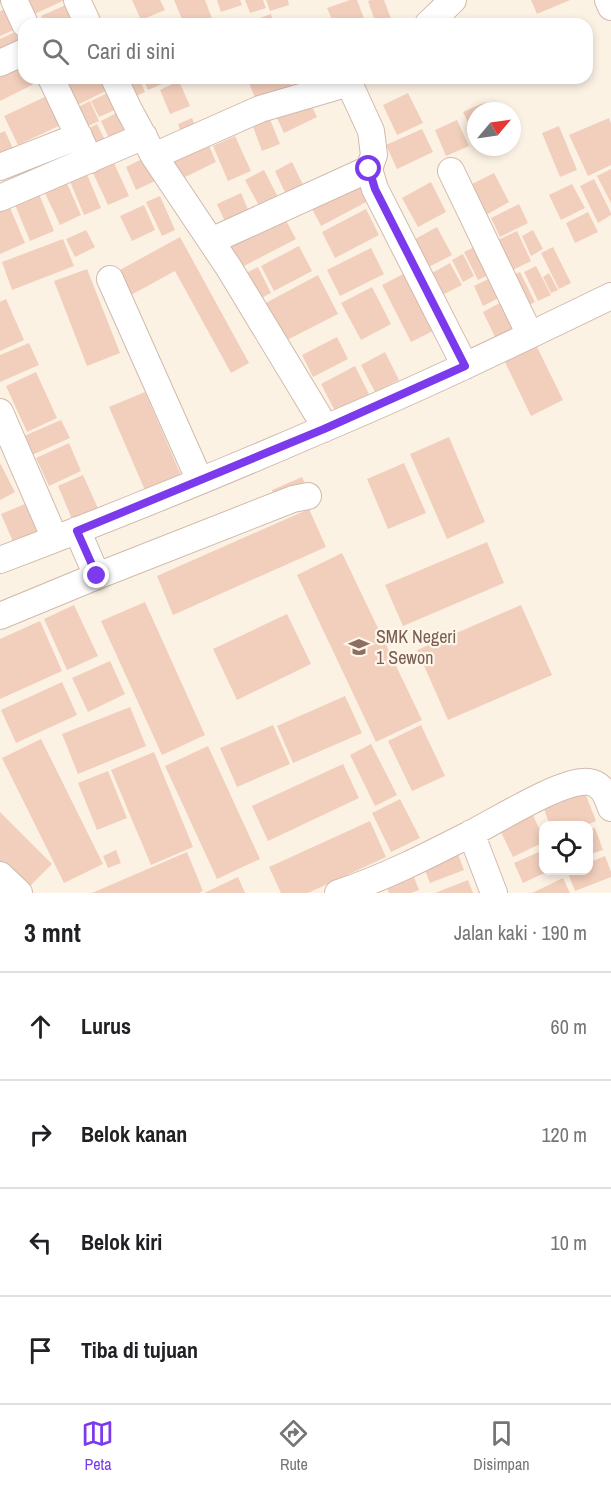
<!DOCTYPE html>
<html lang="id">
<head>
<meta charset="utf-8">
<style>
  body { margin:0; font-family:"Archivo Narrow",sans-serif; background:#f6f6f6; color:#202124 }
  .controls { position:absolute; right:18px; bottom:18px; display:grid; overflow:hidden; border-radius:12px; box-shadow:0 3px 9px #0003 }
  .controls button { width:54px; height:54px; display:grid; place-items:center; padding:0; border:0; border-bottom:2px solid #e0e0e0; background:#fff; color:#202124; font:30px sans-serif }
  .compass { position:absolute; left:467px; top:102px; width:54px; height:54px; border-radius:50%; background:#fff; box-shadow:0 3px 9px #0003; rotate:61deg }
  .stop { position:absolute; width:18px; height:18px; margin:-14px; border:4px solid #7c3aed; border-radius:50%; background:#fff }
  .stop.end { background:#7c3aed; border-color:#fff; box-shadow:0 2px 6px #0008 }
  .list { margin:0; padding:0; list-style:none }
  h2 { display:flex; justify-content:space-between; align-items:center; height:78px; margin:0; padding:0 24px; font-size:26px }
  h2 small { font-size:20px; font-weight:400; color:#757577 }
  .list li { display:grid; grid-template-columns:39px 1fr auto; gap:18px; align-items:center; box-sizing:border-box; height:108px; padding:0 24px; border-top:2px solid #e0e0e0 }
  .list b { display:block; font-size:22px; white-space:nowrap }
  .list em { font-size:20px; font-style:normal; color:#757577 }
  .icon { flex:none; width:33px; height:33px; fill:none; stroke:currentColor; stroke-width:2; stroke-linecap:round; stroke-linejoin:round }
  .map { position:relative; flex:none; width:611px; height:893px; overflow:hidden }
  .search { position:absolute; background:#fff; box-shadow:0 3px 9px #0003; left:18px; right:18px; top:18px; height:66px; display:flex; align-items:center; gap:15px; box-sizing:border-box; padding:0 21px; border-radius:18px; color:#757577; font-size:22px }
  .sheet { height:510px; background:#fff }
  nav { display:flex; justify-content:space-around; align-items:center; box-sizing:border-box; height:84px; border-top:2px solid #e0e0e0; background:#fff; font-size:16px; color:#757577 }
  nav a { display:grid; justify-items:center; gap:3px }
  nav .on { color:#7c3aed }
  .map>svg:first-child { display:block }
</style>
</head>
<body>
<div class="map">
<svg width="611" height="893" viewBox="0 0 611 893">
  <rect width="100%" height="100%" fill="#fcf2e4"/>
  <!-- building -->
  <path fill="#f2cebc" d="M22,0H65L30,16Z
    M132,0H160L165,10L141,20Z
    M174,0H205L214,24H184Z
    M217,0H240L242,5L221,12Z
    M245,0H263L266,8L250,13Z
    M266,0H288L289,5L270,11Z
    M350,0H357L366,24H334L327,8Z
    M371,0H384L393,24H376L368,1Z
    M531,0H570L537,14Z
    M70,3L77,19L67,24H44L41,16Z
    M6,9L16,29L0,36V11Z
    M271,14L274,24H243Z
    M17,31L24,45L0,52V39Z
    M24,61V78H41L42,80L0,101V73Z
    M77,78H102L108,90L71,108L60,87Z
    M126,78H139L145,92L132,98Z
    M143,78H176L148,90Z
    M247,78H289L293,89L257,103Z
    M179,81L190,106L170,114L160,90Z
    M109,92L117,109L99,117L91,101Z
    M408,93L423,123L397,135L383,105Z
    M49,95L63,124L18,145L4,116Z
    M308,98L317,117L284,133L275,114Z
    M90,101L99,121L80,130L70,111Z
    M485,102L490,111H476V138L463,112Z
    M120,111L132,136L112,145L101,121Z
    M269,117L280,144L262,151L252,124Z
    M192,118L198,133L184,139L178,124Z
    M609,118L611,123V165L588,176L569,135Z
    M457,120L469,146L446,156L435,130Z
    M97,124L108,146L91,154L80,133Z
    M559,126L577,170L560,177L542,133Z
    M422,129L433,152L397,169L386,145Z
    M5,131L16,155L0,163V133Z
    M235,136L251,171L228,181L213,146Z
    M207,141L216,162L181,179L172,157Z
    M144,158L155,181L136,190L126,167Z
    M292,162L307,193L289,201L275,171Z
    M114,163L129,196L108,205L93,173Z
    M611,169V203L597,176Z
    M264,170L282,205L264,215L245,180Z
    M86,172L101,208L84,215L69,179Z
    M494,173L509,202L486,215L470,185Z
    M594,179L611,213V215L598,223L580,186Z
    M359,180L370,200L321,226L310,205Z
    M66,181L81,215L60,225L44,191Z
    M431,182L446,212L418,227L402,198Z
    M572,184L585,208L561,220L549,195Z
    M241,193L250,214L226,224L217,204Z
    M39,194L54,231L30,241L15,205Z
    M160,196L175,230L162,236L146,202Z
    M8,203L25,243L0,254V207Z
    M519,204L528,223L500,237L491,218Z
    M144,205L155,230L132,241L120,216Z
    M366,209L379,235L335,258L322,232Z
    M588,212L598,232L575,243L566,223Z
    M284,217L296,239L242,267L230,245Z
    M437,227L452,255L423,270L408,243Z
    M86,230L95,247L75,257L66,239Z
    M533,230L543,249L531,256L522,236Z
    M517,231L531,261L509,272L494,242Z
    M180,237L249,363L231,373L175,271L131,295L118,271Z
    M63,239L74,266L12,290L2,262Z
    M481,244L495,272L478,280L464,252Z
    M299,246L312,271L274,291L261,266Z
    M553,247L571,283L559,289L541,253Z
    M371,248L384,274L340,296L327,270Z
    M463,254L474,276L463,282L452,260Z
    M450,263L462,285L436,298L425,277Z
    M536,266L551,295L538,301L524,272Z
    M258,267L271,293L254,302L240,276Z
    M87,269L120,353L87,366L54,281Z
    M409,271L439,328L411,342L382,285Z
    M520,272L535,302L521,309L506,278Z
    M549,273L558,290L551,293L543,277Z
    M318,275L338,314L281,343L262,305Z
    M494,276L504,295L483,306L474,286Z
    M372,287L391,324L361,340L341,303Z
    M6,299L24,340L0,351V302Z
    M505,300L518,326L495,337L483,312Z
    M337,337L348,359L313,377L302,355Z
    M29,343L39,365L0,382V355Z
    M536,345L563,400L531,416L504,360Z
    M385,352L399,380L375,392L361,365Z
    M355,366L370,396L336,413L321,384Z
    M36,372L57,418L27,432L6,386Z
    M145,392L183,480L147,495L109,407Z
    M61,420L70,438L32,455L24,436Z
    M449,437L485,522L447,539L410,454Z
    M69,443L81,471L49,486L36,458Z
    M0,463L15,492L0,500Z
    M404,463L426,513L388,529L367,479Z
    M83,475L101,515L75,526L58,486Z
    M302,477L306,486L276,499L272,490Z
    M25,504L38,534L14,544L1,514Z
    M309,509L326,547L173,615L157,576Z
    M487,542L504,583L403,626L385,585Z
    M342,553L422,720L376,742L297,575Z
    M145,602L205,735L162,755L101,621Z
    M74,605L98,656L67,670L44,619Z
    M521,605L552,675L448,720L417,650Z
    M287,614L311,664L237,700L213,649Z
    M40,621L62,671L0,699V639Z
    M110,661L125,694L88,712L72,678Z
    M62,682L77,715L16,743L1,710Z
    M345,696L362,733L293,763L277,726Z
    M130,707L146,746L78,774L62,734Z
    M273,725L290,764L237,787L220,748Z
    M421,725L445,776L412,791L388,741Z
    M41,739L103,864L64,883L2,758Z
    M371,744L397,795L375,806L350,755Z
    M208,746L260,859L217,879L165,766Z
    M154,752L193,847L151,865L111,770Z
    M343,764L359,798L268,841L252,806Z
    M108,771L127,818L97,830L78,783Z
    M585,793L596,821L584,826H550L544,809Z
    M400,799L420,838L391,852L372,813Z
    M531,811L544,839V842L513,857L498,826Z
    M0,812L52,864L27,889L0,861Z
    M370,821L386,857L308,893H281L269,867Z
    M595,828L603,850L588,855V830Z
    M456,849L464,870L430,883L422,863Z
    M116,850L121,863L108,868L103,856Z
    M543,850L544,870H551L523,883L514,863Z
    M187,852L203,891L199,893H92Z
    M605,856L611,872V877L575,891L567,871L588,870V863Z
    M410,867L419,890L411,893H389L383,878Z
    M238,877L245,893H204Z
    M563,878L570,893H532Z
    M468,880L473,893H435Z"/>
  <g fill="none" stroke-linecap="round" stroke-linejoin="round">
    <!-- street casing -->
    <g stroke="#d0baad" stroke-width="28">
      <path id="street" d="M14,0L25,24
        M77,0L88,24
        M608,0L611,7
        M428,24L453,0
        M0,63L24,52
        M51,78L90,160
        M114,78L129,110L154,156L229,268L318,415L324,429
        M154,156L260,109L349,83L371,131L374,155L369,169L211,241
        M0,167L79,136
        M369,169L375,189L465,366
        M451,171L530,335
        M0,198L144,136
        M110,279L200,481
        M0,412L55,539
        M0,560C109,519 217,475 323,429C421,388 516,342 611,296
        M97,576L293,499L308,496
        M0,616L97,576L77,530
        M471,833L494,893
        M0,875L19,893
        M338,893C384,878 429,855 472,833C498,820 564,778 589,782C603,784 607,797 611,808"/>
    </g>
    <!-- street -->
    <use href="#street" stroke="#fff" stroke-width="26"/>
  </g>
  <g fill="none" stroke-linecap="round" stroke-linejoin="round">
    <!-- route -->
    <path stroke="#7c3aed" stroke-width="8" d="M97,576L77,531L324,429L465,366L375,189L369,169"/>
  </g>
  <!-- icons -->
  <defs>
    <g id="school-bare" transform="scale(1.62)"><path d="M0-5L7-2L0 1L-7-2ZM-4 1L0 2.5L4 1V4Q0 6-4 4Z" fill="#8d6e63" stroke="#fff6ea" stroke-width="2.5" paint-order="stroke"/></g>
  </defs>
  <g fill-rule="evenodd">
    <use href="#school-bare" x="359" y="647"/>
  </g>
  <g text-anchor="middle" stroke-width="4.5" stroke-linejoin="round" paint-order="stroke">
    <!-- education labels -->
    <g font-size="18" fill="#785e54" stroke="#fff6ea" text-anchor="start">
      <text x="376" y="643">SMK Negeri<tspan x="376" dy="21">1 Sewon</tspan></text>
    </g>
  </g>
</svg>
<div class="controls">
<button><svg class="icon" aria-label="locate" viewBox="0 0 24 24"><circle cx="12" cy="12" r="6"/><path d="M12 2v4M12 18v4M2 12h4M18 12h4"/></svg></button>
</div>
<svg class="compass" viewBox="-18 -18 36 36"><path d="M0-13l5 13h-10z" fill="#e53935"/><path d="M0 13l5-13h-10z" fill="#757577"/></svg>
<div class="stop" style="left:369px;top:169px"></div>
<div class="stop end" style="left:97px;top:576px"></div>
<div class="search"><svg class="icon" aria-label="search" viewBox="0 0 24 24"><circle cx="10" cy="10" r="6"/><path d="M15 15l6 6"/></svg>Cari di sini</div>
</div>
<section class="sheet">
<h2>3 mnt<small>Jalan kaki · 190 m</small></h2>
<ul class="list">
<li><svg class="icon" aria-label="ahead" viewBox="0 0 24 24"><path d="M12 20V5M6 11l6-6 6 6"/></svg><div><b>Lurus</b></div><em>60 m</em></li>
<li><svg class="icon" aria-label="right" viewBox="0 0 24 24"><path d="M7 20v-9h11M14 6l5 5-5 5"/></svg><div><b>Belok kanan</b></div><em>120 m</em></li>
<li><svg class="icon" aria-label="left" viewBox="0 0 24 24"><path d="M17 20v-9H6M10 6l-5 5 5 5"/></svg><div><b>Belok kiri</b></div><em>10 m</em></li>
<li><svg class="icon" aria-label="arrive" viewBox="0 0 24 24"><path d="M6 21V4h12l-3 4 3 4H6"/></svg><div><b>Tiba di tujuan</b></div></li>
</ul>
</section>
<nav>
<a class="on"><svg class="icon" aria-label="map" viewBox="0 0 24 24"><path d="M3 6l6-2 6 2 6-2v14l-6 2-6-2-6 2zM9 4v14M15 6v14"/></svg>Peta</a>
<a><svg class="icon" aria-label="directions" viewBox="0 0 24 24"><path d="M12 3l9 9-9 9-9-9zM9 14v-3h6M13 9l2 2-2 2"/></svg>Rute</a>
<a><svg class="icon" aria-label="saved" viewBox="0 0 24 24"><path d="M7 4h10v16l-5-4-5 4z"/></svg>Disimpan</a>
</nav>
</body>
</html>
